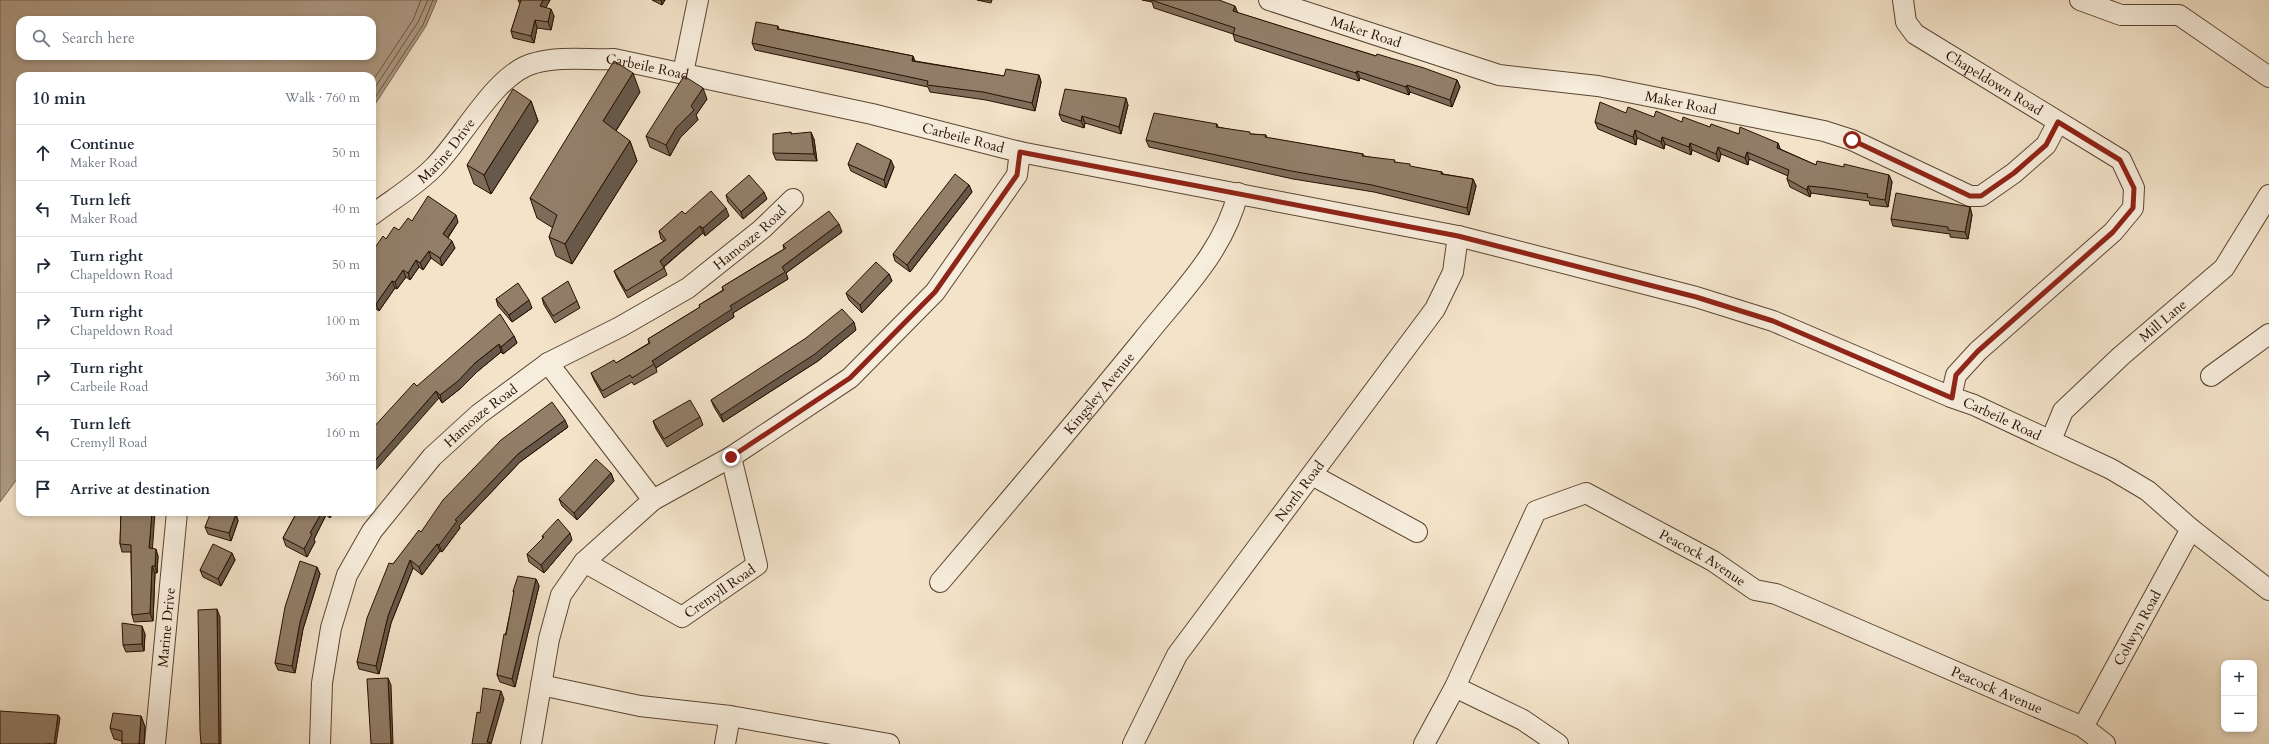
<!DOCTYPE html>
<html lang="en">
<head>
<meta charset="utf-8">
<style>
  body { margin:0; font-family:Cardo,serif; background:#f2f2f3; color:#1f2937 }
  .controls { position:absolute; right:12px; bottom:12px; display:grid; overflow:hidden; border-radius:8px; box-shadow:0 2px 6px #0003 }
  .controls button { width:36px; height:36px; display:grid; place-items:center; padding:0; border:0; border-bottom:1px solid #e0e1e3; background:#fff; color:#1f2937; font:20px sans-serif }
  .stop { position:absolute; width:12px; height:12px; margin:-9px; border:3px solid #8f2418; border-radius:50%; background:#fff }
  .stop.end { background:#8f2418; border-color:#fff; box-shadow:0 1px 4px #0008 }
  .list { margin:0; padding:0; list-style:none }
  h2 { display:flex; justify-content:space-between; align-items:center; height:52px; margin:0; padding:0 16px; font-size:17px }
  h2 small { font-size:13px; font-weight:400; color:#747a83 }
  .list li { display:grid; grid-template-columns:26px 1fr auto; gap:12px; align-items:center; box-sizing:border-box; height:56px; padding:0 16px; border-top:1px solid #e0e1e3 }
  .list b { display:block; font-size:15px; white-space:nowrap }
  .list p { margin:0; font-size:13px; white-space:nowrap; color:#747a83 }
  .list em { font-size:13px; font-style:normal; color:#747a83 }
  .icon { flex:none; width:22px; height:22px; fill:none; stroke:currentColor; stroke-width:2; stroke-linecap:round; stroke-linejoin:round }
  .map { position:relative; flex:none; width:2269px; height:744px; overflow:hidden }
  .search { position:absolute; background:#fff; box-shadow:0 2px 6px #0003; left:16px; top:16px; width:360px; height:44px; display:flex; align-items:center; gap:10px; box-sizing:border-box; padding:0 14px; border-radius:12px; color:#747a83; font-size:15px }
  .panel { position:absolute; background:#fff; box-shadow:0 2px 6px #0003; left:16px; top:72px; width:360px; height:444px; border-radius:12px }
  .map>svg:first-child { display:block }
</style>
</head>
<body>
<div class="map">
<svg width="2269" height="744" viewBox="0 0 2269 744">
  <rect width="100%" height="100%" fill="#f3e3c9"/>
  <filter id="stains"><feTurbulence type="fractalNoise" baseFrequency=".005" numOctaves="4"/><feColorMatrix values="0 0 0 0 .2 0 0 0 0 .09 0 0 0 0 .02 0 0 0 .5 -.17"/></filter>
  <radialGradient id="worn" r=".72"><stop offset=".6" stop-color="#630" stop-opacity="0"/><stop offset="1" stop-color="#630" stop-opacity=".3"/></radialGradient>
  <!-- water -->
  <path fill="#ae9b85" stroke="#786350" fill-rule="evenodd" d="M0,0H437L426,26L372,109V76H20V475L0,502ZM20,20H372V56H20Z"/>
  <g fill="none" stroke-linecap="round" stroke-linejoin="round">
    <!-- shore -->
    <path stroke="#6b5642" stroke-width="1" d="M372,82L413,20L421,0
      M372,92L418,22L428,0
      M372,102L423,25L433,0"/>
    <!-- street casing -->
    <g stroke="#5b4532" stroke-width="22">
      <g id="street">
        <path id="s1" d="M1269,0L1499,75L1598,86L1824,131L1852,140L1970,196H1981L2014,173L2046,145L2058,122"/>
        <path id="s2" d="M1903,0L1906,22L1915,34L2121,160L2134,188L2133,208L2113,232L1978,351L1956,375L1951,397"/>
        <path d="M2080,0L2121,15H2179L2269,77"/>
        <path d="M683,73L698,0"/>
        <path id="s3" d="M372,215C393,199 417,185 435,166C463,138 496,72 535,63C561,56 588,60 614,59L872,114L1020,152L1458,236L1696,297L1773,321L1951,397L1974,405L2111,469L2148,491L2191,529L2269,590"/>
        <path d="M548,363L653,500"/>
        <path d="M2211,376L2269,334"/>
        <path id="s4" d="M2051,440L2063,411L2121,356L2224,268L2269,195"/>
        <path d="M1312,475L1417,532"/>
        <path id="s5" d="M584,562L682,617L757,565L731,457"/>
        <path id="s6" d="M940,582C1008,502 1076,422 1142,341C1179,294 1224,252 1238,193"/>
        <path d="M541,685L640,706L730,716L889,744"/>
        <path d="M1455,687L1523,720L1558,744"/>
        <path id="s7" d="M2083,727L2191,529"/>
        <path id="s8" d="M155,744L177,512"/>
        <path id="s9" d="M320,744L322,683L331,628L347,575L372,531L432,457L479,414L548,363L620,327L688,288L762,229L793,199"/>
        <path d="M531,744L549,639L561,595L584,562L653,500L731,457L850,378L935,292L1017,175L1020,152"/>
        <path d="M725,744L730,716"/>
        <path id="s10" d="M1133,744L1177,655L1435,309L1453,272L1458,236"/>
        <path id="s11" d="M1424,744L1455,687L1536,511L1586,493L1713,561L1755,590L1776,594L2083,727L2105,744"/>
      </g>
    </g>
    <!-- street -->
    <use href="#street" stroke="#f7eddc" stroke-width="20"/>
  </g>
  <!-- wall -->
  <path fill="#7e6c5a" stroke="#281000" d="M518,0H550L546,7L554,16L551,30L537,28L534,43L513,38L511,31L520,4Z
    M652,0H665L662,5Z
    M977,0H992L991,3Z
    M1142,0H1219L1238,13L1376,56L1457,80L1460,87L1452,107L1410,92L1409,95L1360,78L1359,81L1235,41L1233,34L1154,8L1152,2Z
    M778,26L779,29L913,56L915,61L1004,76L1039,75L1041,82L1035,111L986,100L930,92L928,87L755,50L752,43Z
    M640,92L616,131L630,141L637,161L572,264L556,256L549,237L553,228L537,218L530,198Z
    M707,99L696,115L698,120L680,138L670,156L650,147L646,136Z
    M531,101L538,121L491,194L474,184L467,165Z
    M1128,105L1121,134L1085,123L1084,128L1062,121L1059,114Z
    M1626,113L1682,122L1710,127L1778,143L1780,149L1816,165L1889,175L1892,182L1888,207L1870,205L1869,201L1831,196L1811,193L1810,197L1790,187L1787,179L1788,176L1749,159L1748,165L1721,154L1719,162L1692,150L1691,155L1665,144L1664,149L1637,138L1636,145L1598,129L1595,122Z
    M1217,124L1218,127L1251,134L1266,135L1267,138L1363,154L1364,156L1395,162L1411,167L1442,172L1443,174L1473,179L1476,186L1469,215L1374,192L1293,179L1149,147L1146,140Z
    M791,132V134L814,139L817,161L776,160L773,153Z
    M848,164L894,167L886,188L851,171Z
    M969,185L972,192L910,272L895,261L893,254Z
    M726,195L767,199L743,219L728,202Z
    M1970,207L1972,215L1968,239L1950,237V234L1893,226L1891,219Z
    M685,214L729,216L705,236L703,233L664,267L667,275L628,298L617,278L614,271L664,241L661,239L659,231Z
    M412,221L458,222L448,238L455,248L442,266L431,258L423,270L419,267L410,280L406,277L397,289L395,288L379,311L372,306V248L374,249L386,239Z
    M842,232L786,273L788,279L733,313L734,317L656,368L657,372L634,385L632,382L604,398L594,380L591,373L616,363L649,343L648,339L700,307L699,305L723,290L722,287L784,249L783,245Z
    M889,274L892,281L862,313L849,300L846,293Z
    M542,298L577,301L580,308L555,323L544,305Z
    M496,299L532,308L512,322L498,306Z
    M856,330L818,361L723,422L714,407L711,400Z
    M514,336L517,343L503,354L501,352L478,371L461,388L442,403L439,398L417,386Z
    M700,417L703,425L667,447L656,429L653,421Z
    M568,427L520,462L459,526L460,528L442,552L440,551L422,575L413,568L391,623L379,674L359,669L357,662L393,564L421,532Z
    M611,473L614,481L577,520L562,506L559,499Z
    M121,512L152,548L158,556L157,573H155L153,621L134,622L132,615L131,552H122L120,544Z
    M297,512H333L330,518L326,515L314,539L315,542L307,557L286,546L283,538Z
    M236,514L238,521L231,541L208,534L205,527Z
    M542,536L572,540L544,573L529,562L527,554L543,538Z
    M232,553L235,560L221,586L203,577L200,570Z
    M317,567L320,574L303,629L295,673L278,670L275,663Z
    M536,579L539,586L515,687L500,682L497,675L514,594L513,591Z
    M145,634L144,651L126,652L123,645Z
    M141,716L145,727L144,744H122V741L114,739L110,728Z"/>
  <!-- shaded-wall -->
  <path fill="#66584a" stroke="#281000" d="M543,0H550L543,13L540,6Z
    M661,0H665L662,5Z
    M1235,6L1238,13L1233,11Z
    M551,9L554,16L551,30L548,22Z
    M535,20L537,28L534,43L531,36Z
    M913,56L915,63L912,61Z
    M1357,71L1360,78L1359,81L1356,73Z
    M633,73L640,92L610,140L603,121Z
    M1039,75L1041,82L1035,111L1032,103Z
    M1457,80L1460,87L1452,107L1450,100Z
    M1407,85L1410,92L1409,95L1406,87Z
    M703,88L707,99L696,115L698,120L680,138L670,156L666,145L676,128Z
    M1126,98L1128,105L1121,134L1119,127Z
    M531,101L538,121L491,194L484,175Z
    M1082,116L1085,123L1084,128L1081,121Z
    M1635,130L1637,138L1636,145L1633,137Z
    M811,132L814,139L817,161L814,154Z
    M1662,137L1665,144L1664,149L1661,142Z
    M630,141L637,161L572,264L565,244Z
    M1690,143L1692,150L1691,155L1689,147Z
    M1778,143L1781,151L1777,148Z
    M1718,147L1721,154L1719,162L1716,154Z
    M1747,152L1749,159L1748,165L1745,158Z
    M891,160L894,167L886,188L884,180Z
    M1889,175L1892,182L1888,207L1885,200Z
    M1473,179L1476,186L1469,215L1467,208Z
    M969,185L972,192L910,272L907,265Z
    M1808,186L1811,193L1810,197L1807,190Z
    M764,192L767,199L743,219L741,212Z
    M1970,207L1972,215L1968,239L1965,232Z
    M726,208L729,216L705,236L703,228Z
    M456,215L458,222L445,241L443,234Z
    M839,224L842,232L786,273L788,279L733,313L734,317L656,368L652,361L730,306L782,267Z
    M700,226L703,233L662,268L660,261Z
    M452,241L455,248L442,266L440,258Z
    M429,251L431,258L423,270L420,263Z
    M416,260L419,267L410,280L408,273Z
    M403,270L406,277L397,289L395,282Z
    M889,274L892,281L862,313L860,305Z
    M392,281L395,288L379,311L376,304Z
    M529,300L532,308L512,322L509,315Z
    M854,322L856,330L818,361L723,422L721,415Z
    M514,336L517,343L503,354L501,347Z
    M499,344L501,352L478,371L461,388L442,403L440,395L475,363Z
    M436,391L439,398L372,474V464Z
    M565,420L568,427L520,462L459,526L460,528L442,552L439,545L455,520L518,454Z
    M611,473L614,481L577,520L574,513Z
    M152,512H155L152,555L149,548Z
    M322,512H325L326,515L314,539L315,542L307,557L304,549L310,533Z
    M328,512H333L330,518Z
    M236,514L238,521L231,541L229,533Z
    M570,533L572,540L544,573L541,565Z
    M437,544L440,551L422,575L419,567Z
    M156,549L158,556L157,573L155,566Z
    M232,553L235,560L221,586L218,579Z
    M410,560L413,568L391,623L379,674L376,666L388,616Z
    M152,566L155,573L153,621L150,613Z
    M317,567L320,574L303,629L295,673L292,666L300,622Z
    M536,579L539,586L515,687L512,679Z
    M217,609L220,617L221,744H219Z
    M142,626L145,634L144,651L142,644Z
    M388,678L391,685L393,744H391Z
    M501,691L504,699L491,744H488L487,742Z
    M58,715L60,718L56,744H54Z
    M141,716L145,727L144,744H139Z"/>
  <!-- building -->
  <path fill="#927e69" stroke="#281000" d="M521,0H543L540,6L551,9L548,22L535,20L531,36L511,31Z
    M1151,0H1219L1235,6L1233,11L1376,56L1377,54L1424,68L1457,80L1450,100L1407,85L1406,87L1357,71L1356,73L1233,34L1235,28Z
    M756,22L778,26L777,29L913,56L912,61L1004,76L1006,69L1039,75L1032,103L983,92L927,85L928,81L752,43Z
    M614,61L633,73L603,121L630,141L565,244L549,237L557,215L530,198Z
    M684,76L703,88L691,106L694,110L676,128L666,145L646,136Z
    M513,89L531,101L484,175L467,165Z
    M1065,89L1126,98L1119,127L1082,116L1081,121L1059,114Z
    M1600,102L1626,113L1628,107L1654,117L1656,111L1682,122L1683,117L1710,127L1711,124L1739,134L1740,127L1778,143L1777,148L1816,165L1817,161L1844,167V164L1889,175L1885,200L1867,197L1868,194L1828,188L1808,186L1807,190L1787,179L1789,170L1747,152L1745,158L1718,147L1716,154L1690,143L1689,147L1662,137L1661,142L1635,130L1633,137L1595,122Z
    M1154,113L1217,124L1216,127L1250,132V134L1266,135L1265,137L1363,154L1362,156L1395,160L1394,162L1410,164V166L1442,172L1441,174L1473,179L1467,208L1372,185L1291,171L1146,140Z
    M791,132V134L811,132L814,154L773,153V134Z
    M857,143L891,160L884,180L848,164Z
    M955,174L969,185L907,265L893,254Z
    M749,175L764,192L741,212L726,195Z
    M711,191L726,208L703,228L700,226L660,261L664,268L626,291L614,271L666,240L659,231L682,211L685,214Z
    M1896,193L1970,207L1965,232L1948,230V227L1891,219Z
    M428,196L456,215L443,234L452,241L440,258L429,251L420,263L416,260L408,273L403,270L395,282L392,281L376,304L372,301V248L374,249L383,236L386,239L394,227L399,230L408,218L412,221Z
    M829,211L839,224L782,267L785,272L730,306L732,309L652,361L654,364L632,378L630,375L602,391L591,373L614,360L616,363L650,343L648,339L700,307L699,305L724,290L722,287L786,248L783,245Z
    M876,262L889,274L860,305L846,293Z
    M568,281L577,301L553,316L542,298Z
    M518,283L529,300L509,315L496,299Z
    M842,309L854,322L815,354L721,415L711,400L806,338Z
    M500,314L514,336L501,347L499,344L475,363L458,381L440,395L436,391L372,464V429L414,383L417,386Z
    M690,400L700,417L664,439L653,421Z
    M552,402L565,420L518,454L455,520L457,521L439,545L437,544L419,567L410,560L388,616L376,666L357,662L367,618L389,563L393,564L419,530L421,532L443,500L501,440Z
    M596,459L611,473L574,513L559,499Z
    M121,512H152L149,548L156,549L155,566H152L150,613L132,615L131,545L120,544Z
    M211,512H231L236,514L229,533L205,527Z
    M297,512H322L310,533L312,534L304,549L283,538Z
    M558,519L570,533L541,565L527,554L544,537L542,536Z
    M213,544L232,553L218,579L200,570Z
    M300,561L317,567L300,622L292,666L275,663L285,607Z
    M518,576L536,579L512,679L497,675L504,634L506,635L514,591H513Z
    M217,609L219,744H201L200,731L198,610Z
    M122,623L142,626V644L123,645Z
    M388,678L391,744H371L367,679Z
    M483,688L501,691L487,742L490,743V744H472L477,712L480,713Z
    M0,711L58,715L54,744L46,743V744H0Z
    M113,713L141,716L139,744H122V731L110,728Z"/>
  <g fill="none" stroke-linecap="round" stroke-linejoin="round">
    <!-- route -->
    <path stroke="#8f2418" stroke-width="5" d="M731,457L850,378L935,292L1017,175L1020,152L1458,236L1696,297L1773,321L1952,398L1956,375L1978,351L2113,232L2133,208L2134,188L2120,160L2058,122L2046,145L2014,173L1981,196H1970L1852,140"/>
  </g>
  <g text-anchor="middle" stroke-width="3" stroke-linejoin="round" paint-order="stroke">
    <!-- street labels -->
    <g font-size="14" fill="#281000" stroke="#f7eddc">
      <text dy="5" stroke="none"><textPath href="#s1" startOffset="102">Maker Road</textPath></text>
      <text dy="5" stroke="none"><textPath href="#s3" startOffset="339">Carbeile Road</textPath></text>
      <text dy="5" stroke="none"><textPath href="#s2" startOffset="130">Chapeldown Road</textPath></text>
      <text dy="5" stroke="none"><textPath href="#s1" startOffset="426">Maker Road</textPath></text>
      <text dy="5" stroke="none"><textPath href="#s3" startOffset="663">Carbeile Road</textPath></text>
      <text dy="5" stroke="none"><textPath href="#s3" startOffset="99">Marine Drive</textPath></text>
      <text dy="5" stroke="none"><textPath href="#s9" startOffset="706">Hamoaze Road</textPath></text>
      <text dy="5" stroke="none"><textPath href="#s4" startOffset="166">Mill Lane</textPath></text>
      <text dy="5" stroke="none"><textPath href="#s6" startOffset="247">Kingsley Avenue</textPath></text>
      <text dy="5" stroke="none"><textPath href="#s9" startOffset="382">Hamoaze Road</textPath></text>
      <text dy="5" stroke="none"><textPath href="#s3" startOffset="1743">Carbeile Road</textPath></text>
      <text dy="5" stroke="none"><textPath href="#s10" startOffset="304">North Road</textPath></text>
      <text dy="5" stroke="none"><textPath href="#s11" startOffset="445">Peacock Avenue</textPath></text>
      <text dy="5" stroke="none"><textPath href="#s5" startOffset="158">Cremyll Road</textPath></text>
      <text dy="5" stroke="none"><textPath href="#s8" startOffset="117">Marine Drive</textPath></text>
      <text dy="5" stroke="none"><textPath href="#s7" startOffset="113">Colwyn Road</textPath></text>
      <text dy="5" stroke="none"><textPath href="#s11" startOffset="769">Peacock Avenue</textPath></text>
    </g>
  </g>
  <rect width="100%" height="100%" filter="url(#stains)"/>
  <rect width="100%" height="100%" fill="url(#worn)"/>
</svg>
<div class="controls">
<button>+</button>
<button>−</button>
</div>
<div class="stop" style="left:1852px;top:140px"></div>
<div class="stop end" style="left:731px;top:457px"></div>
<div class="search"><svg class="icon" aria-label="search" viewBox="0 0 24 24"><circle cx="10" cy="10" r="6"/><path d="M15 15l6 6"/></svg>Search here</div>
<section class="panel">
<h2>10 min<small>Walk · 760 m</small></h2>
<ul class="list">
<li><svg class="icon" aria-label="ahead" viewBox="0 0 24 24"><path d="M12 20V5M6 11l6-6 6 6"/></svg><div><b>Continue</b><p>Maker Road</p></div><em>50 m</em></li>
<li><svg class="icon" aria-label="left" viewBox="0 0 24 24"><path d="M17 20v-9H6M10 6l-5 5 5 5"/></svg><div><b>Turn left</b><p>Maker Road</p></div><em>40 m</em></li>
<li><svg class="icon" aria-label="right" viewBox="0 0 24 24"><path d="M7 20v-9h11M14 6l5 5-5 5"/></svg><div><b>Turn right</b><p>Chapeldown Road</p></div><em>50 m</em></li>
<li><svg class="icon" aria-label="right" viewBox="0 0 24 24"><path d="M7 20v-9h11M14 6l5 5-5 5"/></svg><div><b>Turn right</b><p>Chapeldown Road</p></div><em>100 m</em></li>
<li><svg class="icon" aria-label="right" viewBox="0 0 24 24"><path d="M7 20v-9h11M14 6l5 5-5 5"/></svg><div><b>Turn right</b><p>Carbeile Road</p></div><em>360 m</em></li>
<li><svg class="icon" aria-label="left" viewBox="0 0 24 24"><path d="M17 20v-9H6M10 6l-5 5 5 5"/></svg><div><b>Turn left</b><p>Cremyll Road</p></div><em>160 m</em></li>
<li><svg class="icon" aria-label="arrive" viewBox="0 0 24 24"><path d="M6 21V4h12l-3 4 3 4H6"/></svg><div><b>Arrive at destination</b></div></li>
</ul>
</section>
</div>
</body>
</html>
